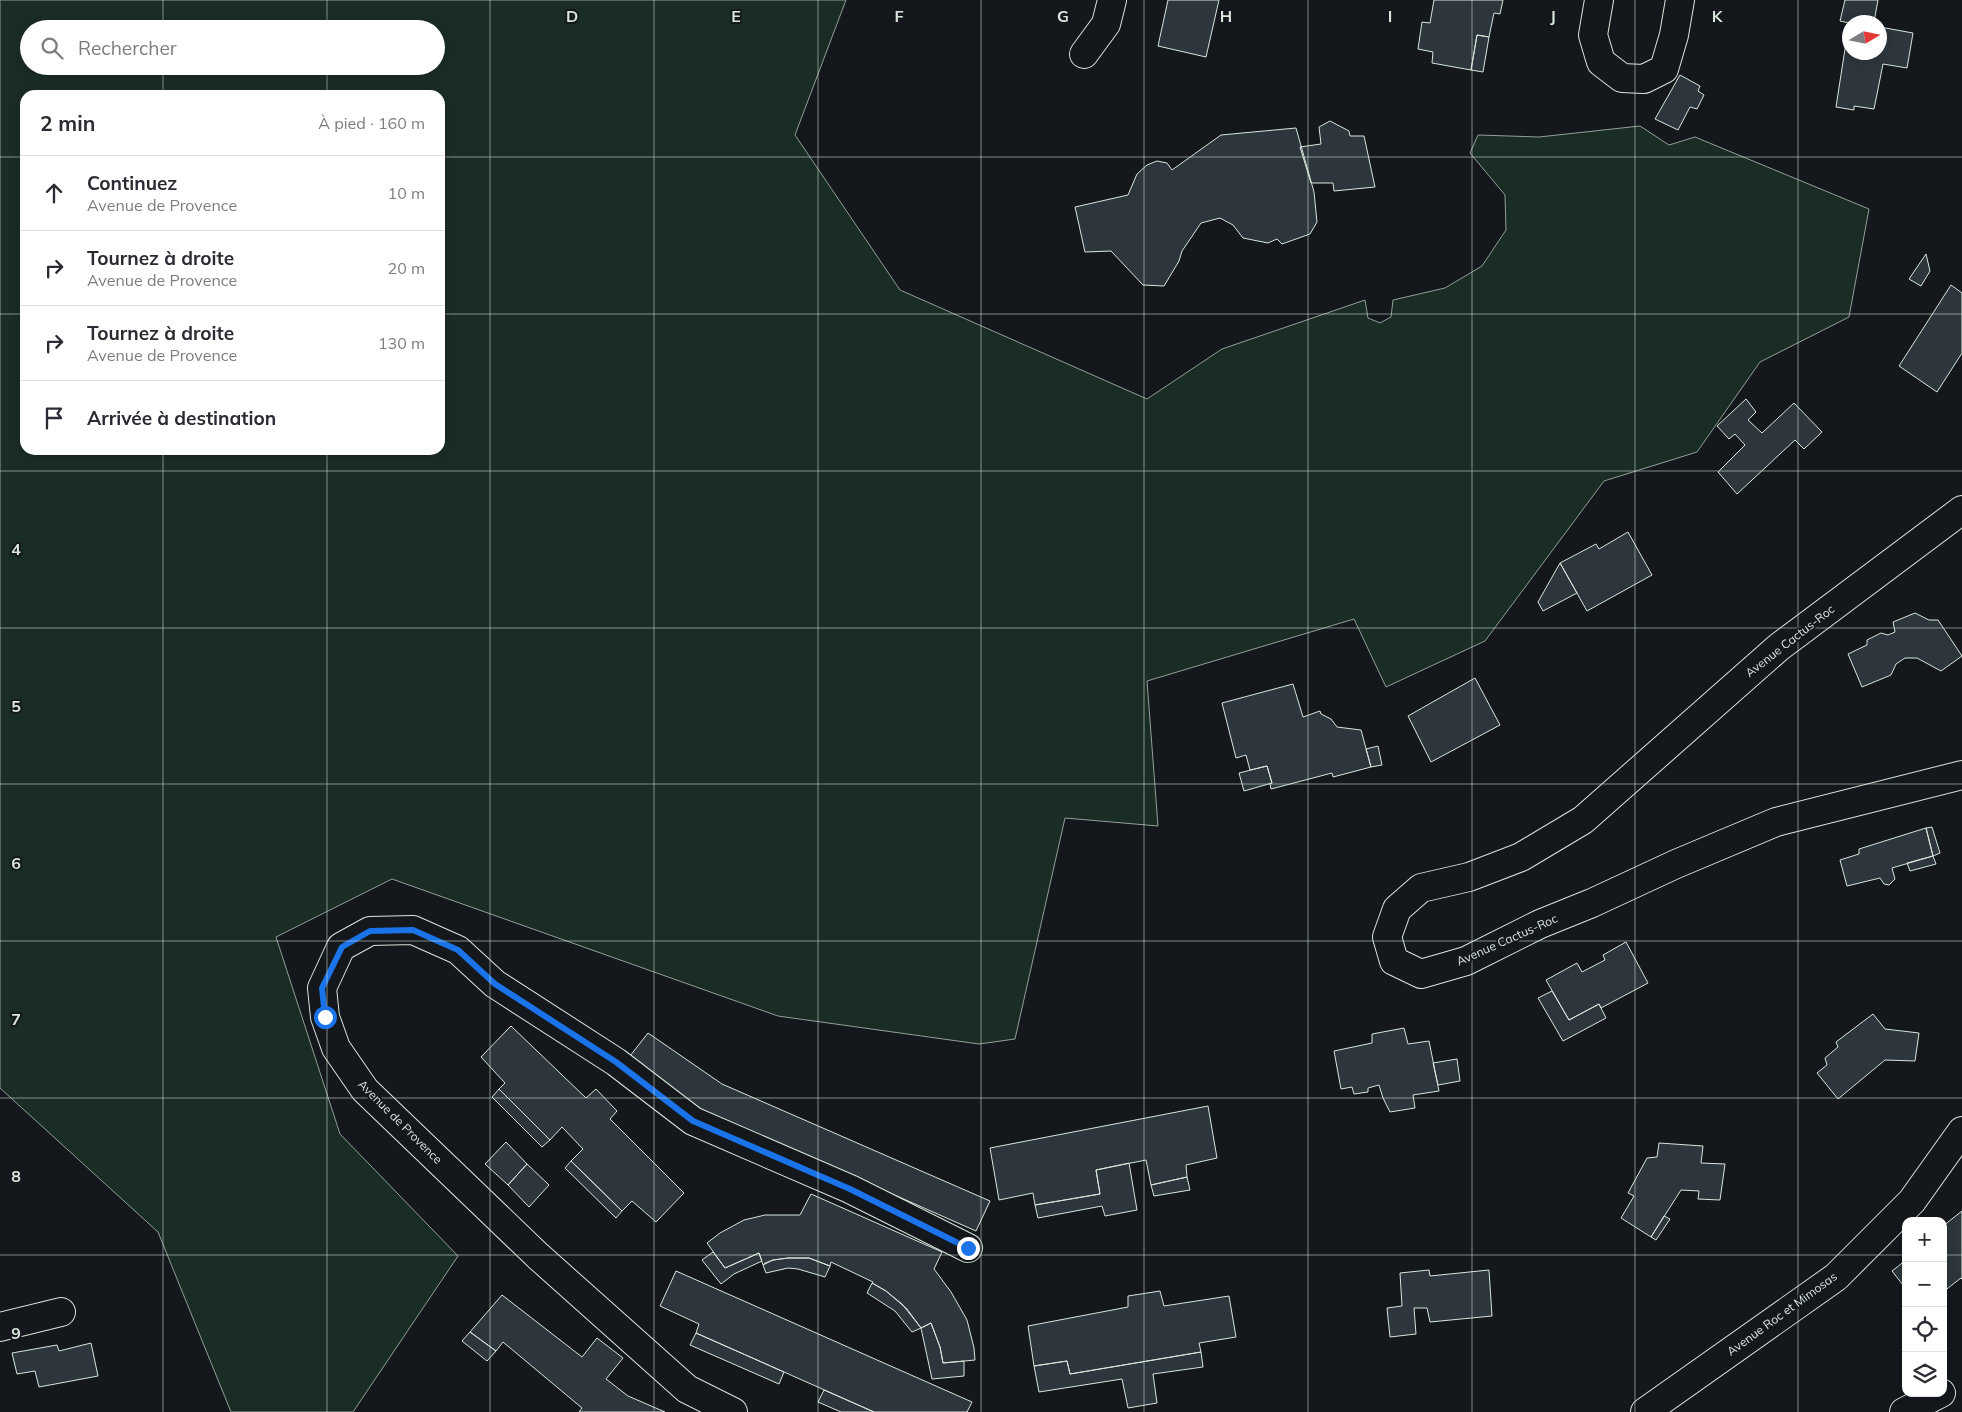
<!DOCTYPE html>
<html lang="fr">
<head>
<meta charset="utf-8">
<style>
  body { margin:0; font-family:Mulish,sans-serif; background:#f2f2f3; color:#2b2b33 }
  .controls { position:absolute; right:15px; bottom:15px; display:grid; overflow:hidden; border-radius:10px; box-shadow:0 2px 12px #0003 }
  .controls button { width:45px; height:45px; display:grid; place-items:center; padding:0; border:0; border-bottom:1px solid #e1e1e2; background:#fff; color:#2b2b33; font:25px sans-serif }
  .compass { position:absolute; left:1842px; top:15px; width:45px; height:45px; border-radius:50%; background:#fff; box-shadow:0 2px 12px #0003; rotate:80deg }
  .stop { position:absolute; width:15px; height:15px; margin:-11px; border:4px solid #1a73e8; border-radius:50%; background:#fff }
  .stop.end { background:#1a73e8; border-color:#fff; box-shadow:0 1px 5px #0008 }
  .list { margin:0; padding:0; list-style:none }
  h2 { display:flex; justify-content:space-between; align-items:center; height:65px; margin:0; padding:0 20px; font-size:21px }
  h2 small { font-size:16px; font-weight:400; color:#7c7c81 }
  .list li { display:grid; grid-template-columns:32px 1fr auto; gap:15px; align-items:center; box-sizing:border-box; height:75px; padding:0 20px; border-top:1px solid #e1e1e2 }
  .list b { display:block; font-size:19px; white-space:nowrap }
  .list p { margin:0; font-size:16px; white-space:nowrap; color:#7c7c81 }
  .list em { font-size:16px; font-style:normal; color:#7c7c81 }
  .icon { flex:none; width:28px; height:28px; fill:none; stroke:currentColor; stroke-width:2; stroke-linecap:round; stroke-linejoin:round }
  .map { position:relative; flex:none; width:1962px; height:1412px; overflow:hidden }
  .search { position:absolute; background:#fff; box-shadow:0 2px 12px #0003; left:20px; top:20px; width:425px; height:55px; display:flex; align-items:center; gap:12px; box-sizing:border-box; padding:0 18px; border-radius:28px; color:#7c7c81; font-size:19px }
  .panel { position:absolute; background:#fff; box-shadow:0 2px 12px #0003; left:20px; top:90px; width:425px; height:365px; border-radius:15px }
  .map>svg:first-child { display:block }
</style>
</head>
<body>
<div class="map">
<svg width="1962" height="1412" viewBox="0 0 1962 1412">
  <rect width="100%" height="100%" fill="#14181c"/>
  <!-- green -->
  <path fill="#1a2d24" stroke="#939e99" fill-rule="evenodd" d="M0,0H846L795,135L900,290L1147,399L1222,349L1365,300L1368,318L1380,323L1391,317L1393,300L1445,288L1482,266L1506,230L1505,195L1470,153L1478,135L1539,137L1640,126L1669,145L1695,137L1869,209L1849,317L1760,362L1697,452L1604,481L1485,641L1386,687L1354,619L1147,681L1158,826L1065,818L1015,1039L979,1044L778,1016L392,879L276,937L340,1134L458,1256L353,1412H231L158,1232L0,1088ZM29,29H436V66H29ZM25,95H440V450H25Z"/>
  <!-- building -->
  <path fill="#2c363c" stroke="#d8e6dc" d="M1168,0H1219L1206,57L1158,46Z
    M1434,0H1503L1500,14L1494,13L1489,37L1477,35L1471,70L1432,63L1433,52L1418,49L1422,22L1430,23Z
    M1845,0H1878L1874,22H1850V52H1880V27L1913,33L1907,68L1883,64L1874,109L1854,106V110L1836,107L1849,23L1840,21Z
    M1477,35L1489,37L1483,72L1471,70Z
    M1680,75L1700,86L1698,91L1704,95L1697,109L1690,107L1678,130L1655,119Z
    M1330,121L1349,131L1350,136H1364L1375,187L1334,191L1333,183H1311L1300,147L1321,144L1319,127Z
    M1296,128L1314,192L1317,222L1310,234L1282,244L1277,239L1268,243L1243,238L1233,225L1220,218L1201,223L1182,251L1179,261L1164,286L1143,285L1111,251L1085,252L1075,207L1128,195L1137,174L1147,165L1157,161L1167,163L1172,170L1221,135Z
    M1926,254L1930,271L1921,286L1909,279Z
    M1951,285L1962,293V353L1937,392L1899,366Z
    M1746,399L1756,412L1748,420L1762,433L1794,403L1822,432L1804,449L1795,440L1737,494L1718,472L1745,445L1735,434L1729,439L1717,426Z
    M1628,532L1652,575L1587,611L1560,563L1596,544L1599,549Z
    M1560,563L1577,593L1543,611L1538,602Z
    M1915,613L1929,620H1938L1962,656L1941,671L1917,658H1905L1896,664L1891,675L1862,687L1848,654L1867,645V640L1881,633L1888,635L1895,632L1893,622Z
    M1475,678L1500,725L1431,762L1408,716Z
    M1293,684L1303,717L1320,711L1321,714L1331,719L1337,727L1361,730L1371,767L1333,777L1332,773L1271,789L1270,784L1272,783L1267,766L1250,770L1246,755L1236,758L1222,703Z
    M1378,746L1382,765L1371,767L1366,749Z
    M1267,766L1272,783L1244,791L1239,773Z
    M1932,827L1940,853L1933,856L1926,828Z
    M1926,828L1933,856L1892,868L1895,879L1889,885L1884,884L1880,878L1847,886L1840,860L1859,854V849Z
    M1933,856L1936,864L1910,871L1907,863Z
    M1626,942L1648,983L1601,1008L1599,1004L1569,1020L1546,980L1577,963L1582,972L1605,960L1603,955Z
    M1552,991L1569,1020L1599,1004L1606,1018L1563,1041L1538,998Z
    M1873,1014L1885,1029L1919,1033L1915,1061L1885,1060L1838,1099L1817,1073L1827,1065L1825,1058L1838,1047L1836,1042Z
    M511,1026L586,1098L596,1089L617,1111L610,1119L684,1193L656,1222L632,1201L622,1211L571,1161L583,1149L562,1127L550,1140L499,1089L505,1083L481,1057Z
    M1404,1028L1408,1044L1429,1041L1439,1091L1413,1095L1415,1108L1390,1112L1383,1098L1379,1085L1368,1088V1092L1354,1094L1352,1087L1341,1089L1334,1051L1372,1043V1034Z
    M648,1033L722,1084L990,1201L976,1231L700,1109L630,1056Z
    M1457,1059L1460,1081L1438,1085L1433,1063Z
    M499,1089L550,1140L542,1147L492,1097Z
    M1208,1106L1217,1158L1186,1165L1187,1177L1151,1185L1146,1160L1096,1170L1100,1194L1035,1205L1033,1193L999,1200L990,1148Z
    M506,1142L527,1164L508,1185L485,1164Z
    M1659,1143L1703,1146L1701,1163L1725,1164L1720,1200L1698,1199L1699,1191L1681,1190L1651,1237L1621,1218L1634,1196L1628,1193L1647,1158L1657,1157Z
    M571,1161L622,1211L616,1218L565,1168Z
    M1129,1163L1137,1210L1105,1216L1102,1206L1038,1218L1035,1205L1100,1194L1096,1170Z
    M527,1164L549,1185L529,1207L508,1185Z
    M1187,1177L1190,1190L1154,1196L1151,1185Z
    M811,1194L942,1252L934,1269L951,1292L967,1320L974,1348L975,1360L943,1363L940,1347L931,1323L921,1328L907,1309L886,1291L872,1283L873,1282L831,1262L830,1266L809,1258H788L773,1260L763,1265L759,1253L725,1268L707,1243L720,1233L744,1220L765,1215H800Z
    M1962,1211V1279L1961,1278L1943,1292V1226Z
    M1664,1216L1670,1219L1656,1240L1651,1237Z
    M713,1252L725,1268L759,1253L762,1261L734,1274L721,1284L702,1260Z
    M788,1258H809L830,1266L825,1277L798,1269L788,1268L766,1273L763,1265L765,1263L773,1260Z
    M1906,1260V1289L1892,1271Z
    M1429,1270L1430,1276L1489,1270L1492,1316L1430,1322L1427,1308H1414L1416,1334L1390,1337L1387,1308L1402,1306L1400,1273Z
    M676,1271L972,1402L967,1412H874L784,1372L696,1333L699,1324L660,1306Z
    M872,1283L886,1291L902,1304L921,1328L912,1332L895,1311L867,1293Z
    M1160,1291L1164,1306L1229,1296L1236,1337L1199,1343L1201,1352L1070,1374L1067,1361L1034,1366L1028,1326L1128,1307V1296Z
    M502,1295L582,1357L597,1338L623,1358L606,1379L628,1396L665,1412H579L582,1408L503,1342L496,1351L470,1332Z
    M931,1323L940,1347L943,1363L964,1361V1376L932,1379L921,1328Z
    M470,1332L496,1351L487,1361L462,1341Z
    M696,1333L784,1372L779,1384L690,1345Z
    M91,1343L98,1376L39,1387L35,1371L17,1374L12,1353L57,1345L59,1351Z
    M1201,1352L1203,1367L1153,1374L1157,1403L1128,1408L1122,1379L1039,1392L1034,1366L1067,1361L1070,1374Z
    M824,1390L874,1412H841L818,1402Z"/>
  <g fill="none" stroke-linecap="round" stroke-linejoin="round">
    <!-- minor casing -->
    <g stroke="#d8e6dc" stroke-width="30">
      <path id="minor" d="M1599,0L1593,35L1601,62L1622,78L1644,79L1664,69L1674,35L1680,0
        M1084,54L1106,24L1112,0
        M1962,510L1779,647L1583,820L1521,857L1469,877L1421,888L1397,909L1387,937L1394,961L1421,974L1466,961L1540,924L1592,903L1676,864L1776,822L1962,775
        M0,1327L61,1312
        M733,1412L687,1389L538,1256L365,1090L336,1048L325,1017L322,988L341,947L370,931L413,930L458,950L495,984L616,1062L693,1121L850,1189L968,1248
        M1645,1412L1836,1277L1912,1201L1962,1131
        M1904,1412L1941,1393"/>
    </g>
    <!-- minor -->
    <use href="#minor" stroke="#14181c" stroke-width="28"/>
  </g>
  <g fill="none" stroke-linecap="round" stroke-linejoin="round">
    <!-- route -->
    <path stroke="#1a73e8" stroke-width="6" d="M325,1017L322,988L342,947L370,931L413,930L458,950L495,984L616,1062L693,1121L850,1189L968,1248"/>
  </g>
  <!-- grid -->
  <path fill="none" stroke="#d8e6dc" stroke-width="1" stroke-opacity="0.55" d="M163,0V29M327,0V29M490,0V1412M654,0V1412M818,0V1412M981,0V1412M1144,0V1412M1308,0V1412M1472,0V1412M1635,0V1412M1798,0V1412M163,66V95M327,66V95M0,157H25M440,157H1962M0,314H25M440,314H1962M163,450V1412M327,450V1412M0,471H1962M0,628H1962M0,784H1962M0,941H1962M0,1098H1962M0,1255H1906M1943,1255H1962"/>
  <g text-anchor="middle" stroke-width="4" stroke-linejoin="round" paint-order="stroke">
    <!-- street labels -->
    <g font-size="12" fill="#d8e6dc" stroke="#14181c">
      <text transform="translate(1790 641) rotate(-38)" y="4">Avenue Cactus-Roc</text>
      <text transform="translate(1507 940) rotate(-24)" y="4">Avenue Cactus-Roc</text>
      <text transform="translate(400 1122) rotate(45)" y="4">Avenue de Provence</text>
      <text transform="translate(1782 1314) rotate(-36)" y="4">Avenue Roc et Mimosas</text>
    </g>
  </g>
  <g font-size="16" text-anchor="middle" font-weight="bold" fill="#d8e6dc" stroke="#14181c" stroke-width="4" stroke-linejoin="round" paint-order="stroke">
    <text x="572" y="22">D</text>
    <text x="736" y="22">E</text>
    <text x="899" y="22">F</text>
    <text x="1063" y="22">G</text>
    <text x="1226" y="22">H</text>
    <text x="1390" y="22">I</text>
    <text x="1553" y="22">J</text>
    <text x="1717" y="22">K</text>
    <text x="16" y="555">4</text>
    <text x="16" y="712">5</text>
    <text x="16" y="869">6</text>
    <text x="16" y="1025">7</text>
    <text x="16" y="1182">8</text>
    <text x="16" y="1339">9</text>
  </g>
</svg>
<div class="controls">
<button>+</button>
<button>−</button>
<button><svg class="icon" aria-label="locate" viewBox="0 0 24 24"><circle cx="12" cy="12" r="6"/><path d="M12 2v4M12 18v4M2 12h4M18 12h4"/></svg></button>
<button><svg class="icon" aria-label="layers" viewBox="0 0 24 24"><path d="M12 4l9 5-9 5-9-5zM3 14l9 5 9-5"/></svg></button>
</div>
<svg class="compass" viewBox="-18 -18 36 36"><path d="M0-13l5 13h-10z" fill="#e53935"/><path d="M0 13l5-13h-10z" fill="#7c7c81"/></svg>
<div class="stop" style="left:325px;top:1017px"></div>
<div class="stop end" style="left:968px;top:1248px"></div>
<div class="search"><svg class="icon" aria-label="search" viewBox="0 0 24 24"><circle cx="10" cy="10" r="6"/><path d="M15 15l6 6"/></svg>Rechercher</div>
<section class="panel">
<h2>2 min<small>À pied · 160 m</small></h2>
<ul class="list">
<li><svg class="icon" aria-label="ahead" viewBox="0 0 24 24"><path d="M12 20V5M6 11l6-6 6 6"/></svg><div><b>Continuez</b><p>Avenue de Provence</p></div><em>10 m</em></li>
<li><svg class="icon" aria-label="right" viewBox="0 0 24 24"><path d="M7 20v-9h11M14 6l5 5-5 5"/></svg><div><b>Tournez à droite</b><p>Avenue de Provence</p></div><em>20 m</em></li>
<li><svg class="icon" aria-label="right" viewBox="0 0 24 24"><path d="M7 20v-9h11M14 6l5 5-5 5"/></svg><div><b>Tournez à droite</b><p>Avenue de Provence</p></div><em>130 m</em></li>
<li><svg class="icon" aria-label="arrive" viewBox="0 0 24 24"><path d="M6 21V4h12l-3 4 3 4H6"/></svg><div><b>Arrivée à destination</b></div></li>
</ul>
</section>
</div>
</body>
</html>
